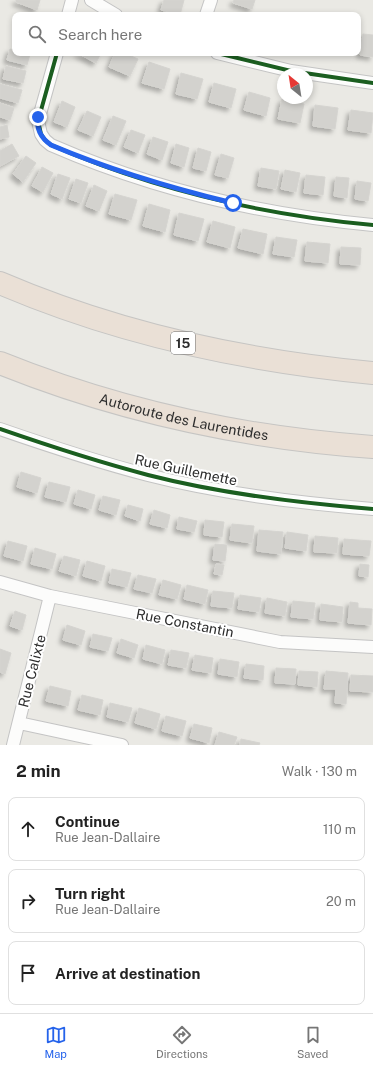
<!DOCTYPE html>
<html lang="en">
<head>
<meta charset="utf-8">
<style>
  body { margin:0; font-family:"Public Sans",sans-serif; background:#f2f2f2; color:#222 }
  .compass { position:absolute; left:277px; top:68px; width:36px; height:36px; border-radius:50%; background:#fff; box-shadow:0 2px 6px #0003; rotate:330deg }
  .stop { position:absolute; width:12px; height:12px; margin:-9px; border:3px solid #2563eb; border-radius:50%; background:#fff }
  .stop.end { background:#2563eb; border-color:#fff; box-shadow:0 1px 4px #0008 }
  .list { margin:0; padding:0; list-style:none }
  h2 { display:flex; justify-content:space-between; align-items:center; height:52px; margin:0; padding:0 16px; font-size:17px }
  h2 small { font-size:13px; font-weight:400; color:#767676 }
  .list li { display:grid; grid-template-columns:26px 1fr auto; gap:12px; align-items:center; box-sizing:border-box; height:64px; margin:0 8px 8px; padding:0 8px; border:1px solid #e0e0e0; border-radius:8px }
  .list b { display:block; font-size:15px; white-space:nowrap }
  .list p { margin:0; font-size:13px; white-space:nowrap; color:#767676 }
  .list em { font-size:13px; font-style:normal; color:#767676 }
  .icon { flex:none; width:22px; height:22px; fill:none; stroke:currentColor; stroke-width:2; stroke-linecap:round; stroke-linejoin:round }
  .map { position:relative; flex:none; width:373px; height:745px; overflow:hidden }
  .search { position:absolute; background:#fff; box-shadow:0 2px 6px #0003; left:12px; right:12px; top:12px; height:44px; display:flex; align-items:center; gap:10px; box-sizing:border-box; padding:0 14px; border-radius:8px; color:#767676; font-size:15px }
  .sheet { height:268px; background:#fff }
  nav { display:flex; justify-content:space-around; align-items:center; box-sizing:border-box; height:56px; border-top:1px solid #e0e0e0; background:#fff; font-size:11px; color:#767676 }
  nav a { display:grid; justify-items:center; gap:2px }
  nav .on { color:#2563eb }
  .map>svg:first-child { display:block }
</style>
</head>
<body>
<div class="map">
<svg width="373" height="745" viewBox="0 0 373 745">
  <defs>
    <filter id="shadow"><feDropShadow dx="-3.5" dy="3.5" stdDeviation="2" flood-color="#0004"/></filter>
  </defs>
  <rect width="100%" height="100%" fill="#eae9e4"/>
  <!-- building -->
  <path fill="#d3d2ce" stroke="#d5d4d0" filter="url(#shadow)" d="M16,0H40L37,10L16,2Z
    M164,0H184L180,15L161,10Z
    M234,0H255L252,9L233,3Z
    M363,34L373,35V57L360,55Z
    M10,49L15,50V53L30,54L27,65L7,60Z
    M77,53H101L96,63Z
    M115,53H124L138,59L130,76L109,67Z
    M149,62L170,69L164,89L142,83Z
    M6,66L26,71L23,83L3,79Z
    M181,73L203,79L197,99L176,94Z
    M214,83L236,89L231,108L209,102Z
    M0,84L22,90L18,103L0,98Z
    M249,92L270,98L266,116L244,110Z
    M282,99L304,104L300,123L278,119Z
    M62,101L75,107L67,127L54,122Z
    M0,103L14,108L10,120L0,117Z
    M315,105L338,108L335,129L313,126Z
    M351,110L373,113L371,133L348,130Z
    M87,111L101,117L93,136L78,130Z
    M113,116L126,121L116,145L103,140Z
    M7,125L9,137L0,139V127Z
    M131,130L145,135L138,153L124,147Z
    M153,137L168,142L162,160L147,154Z
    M12,144L19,156L0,166V151Z
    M176,144L189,148L184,167L171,163Z
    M198,148L211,152L206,171L193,168Z
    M221,154L234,158L228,178L215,175Z
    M26,156L36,163L23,182L13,174Z
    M42,167L53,173L43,192L32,186Z
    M261,168L279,171L276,189L258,186Z
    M285,170L300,173L296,192L281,189Z
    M58,174L70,178L62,199L51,194Z
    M306,175L325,177L323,195L304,193Z
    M336,177L349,178L347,198L334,196Z
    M76,179L88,183L81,203L69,199Z
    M357,181L371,183L368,201L355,199Z
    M94,185L107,191L99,211L86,206Z
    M115,194L137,200L131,220L109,214Z
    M149,204L170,210L165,232L143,226Z
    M179,213L204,219L198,241L174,235Z
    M213,221L235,227L230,248L207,242Z
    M243,229L267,234L263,254L238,248Z
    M276,237L297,240L294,257L273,254Z
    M307,242L330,244L328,263L305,261Z
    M341,247L361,248L360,265L340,264Z
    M21,472L41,478L37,493L17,487Z
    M49,482L70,487L66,502L45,497Z
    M78,490L95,495L91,509L74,504Z
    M103,496L120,500L116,515L99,510Z
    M128,505L143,509L140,521L125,516Z
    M154,510L170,515L167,528L150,524Z
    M179,517L197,521L194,532L177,529Z
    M205,520L224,522L222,537L204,535Z
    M232,524L254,526L252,543L230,540Z
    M259,530L283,532L281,554L257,551Z
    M287,532L308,535L306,551L285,548Z
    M315,536L338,538L337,553L314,552Z
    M344,539L371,541L369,556L343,554Z
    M8,541L27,546L23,561L4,556Z
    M215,544L227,545L225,561L213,560Z
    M35,548L56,554L52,569L31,564Z
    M64,556L80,560L76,576L59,571Z
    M87,561L105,566L101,581L83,576Z
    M216,564L224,565L222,575L214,574Z
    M360,564L369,565L368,577L359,576Z
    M112,569L131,573L127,587L109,583Z
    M138,575L156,579L152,593L134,589Z
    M163,580L181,585L177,599L159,595Z
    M187,585L208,590L205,604L184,599Z
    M213,591L234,593L232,608L211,606Z
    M240,595L261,598L259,612L238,609Z
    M267,598L287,602L285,616L265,613Z
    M293,601L315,603L313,619L291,617Z
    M350,602L358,603V608L372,609L371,625L348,623Z
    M321,604L343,607L342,622L320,620Z
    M15,611L26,615L22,630L10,626Z
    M67,625L85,631L81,645L63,640Z
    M93,634L112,638L108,651L90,647Z
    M121,639L138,645L134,658L117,653Z
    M146,645L165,650L162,664L143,659Z
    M0,649L11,653L5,674L0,672Z
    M171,650L189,653L186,668L168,665Z
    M195,655L213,658L211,673L192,670Z
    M220,659L239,662L237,677L218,674Z
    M246,664L264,666L263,680L244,678Z
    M276,668L296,669L295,684L275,683Z
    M299,671L318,672L317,687L298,685Z
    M326,671L348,673L346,704L335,703L336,689H324Z
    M351,675L373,676V692L350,691Z
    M50,686L71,691L68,706L46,701Z
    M82,695L103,700L100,715L78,710Z
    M110,703L132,708L128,722L107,717Z
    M139,708L160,714L156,729L135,723Z
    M166,716L186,721L182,736L162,731Z
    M194,724L212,728L209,743L190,738Z
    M219,732L237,737L234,745H215Z
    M241,739L260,743L259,745H240Z"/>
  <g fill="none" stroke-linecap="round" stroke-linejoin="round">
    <!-- minor casing -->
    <g stroke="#c4c4c4" stroke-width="14">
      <path id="minor" d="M91,0L116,15
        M68,15L72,0
        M206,15L211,0
        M57,53L38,121L41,134L45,140L51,145C152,189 264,215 373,225
        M217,53L291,71L373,83
        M0,429C49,446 98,462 148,475C222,494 297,503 373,509
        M0,582L50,596L280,642L373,647
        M19,723L122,745
        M13,745L50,596"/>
    </g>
    <!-- motorway casing -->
    <g stroke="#c6c5c3" stroke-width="24">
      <g id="motorway">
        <path d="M0,283C119,334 245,361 373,373"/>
        <path id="s1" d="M0,363C119,411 246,438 373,447"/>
      </g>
    </g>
    <!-- minor -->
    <use href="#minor" stroke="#fcfcfb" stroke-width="12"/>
    <!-- motorway -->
    <use href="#motorway" stroke="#eae0d6" stroke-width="22"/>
    <!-- cycleway casing -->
    <g stroke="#fff" stroke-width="6">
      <path id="cycleway" d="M57,53L38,121L41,134L45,140L51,145C152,189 264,215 373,225
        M217,53L291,71L373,83
        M0,429C49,446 98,462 148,475C222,494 297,503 373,509"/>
    </g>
    <!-- cycleway -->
    <use href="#cycleway" stroke="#1b5e20" stroke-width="4"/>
  </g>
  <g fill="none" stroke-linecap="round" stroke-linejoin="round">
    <!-- route -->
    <path stroke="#2563eb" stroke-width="5" d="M38,117C36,129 41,138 51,145C110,170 171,188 233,203"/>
  </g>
  <g text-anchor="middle" stroke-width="4" stroke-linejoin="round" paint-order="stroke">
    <!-- shield labels -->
    <rect fill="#fff" stroke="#6c6c6c" stroke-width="1" x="171" y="332" width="24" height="22" rx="3"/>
    <g font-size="13" font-weight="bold" fill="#2d2d2d">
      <text x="183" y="348">15</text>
    </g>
    <!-- street labels -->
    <g font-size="14" fill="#2d2d2d" stroke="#fff">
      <text dy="5" stroke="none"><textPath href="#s1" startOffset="192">Autoroute des Laurentides</textPath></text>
      <text transform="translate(186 470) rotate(12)" y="5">Rue Guillemette</text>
      <text transform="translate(185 623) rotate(11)" y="5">Rue Constantin</text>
      <text transform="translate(32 671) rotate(-76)" y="5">Rue Calixte</text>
    </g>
  </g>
</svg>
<svg class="compass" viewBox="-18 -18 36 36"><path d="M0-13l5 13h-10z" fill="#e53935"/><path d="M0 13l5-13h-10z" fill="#767676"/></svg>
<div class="stop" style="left:233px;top:203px"></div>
<div class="stop end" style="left:38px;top:117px"></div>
<div class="search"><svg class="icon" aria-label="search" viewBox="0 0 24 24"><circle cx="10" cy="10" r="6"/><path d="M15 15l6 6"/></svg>Search here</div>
</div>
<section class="sheet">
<h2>2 min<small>Walk · 130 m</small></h2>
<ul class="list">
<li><svg class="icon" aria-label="ahead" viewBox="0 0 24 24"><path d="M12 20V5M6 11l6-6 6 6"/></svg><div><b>Continue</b><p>Rue Jean-Dallaire</p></div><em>110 m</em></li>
<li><svg class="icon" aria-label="right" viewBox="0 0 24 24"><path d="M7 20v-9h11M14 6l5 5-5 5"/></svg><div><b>Turn right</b><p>Rue Jean-Dallaire</p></div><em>20 m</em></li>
<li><svg class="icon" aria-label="arrive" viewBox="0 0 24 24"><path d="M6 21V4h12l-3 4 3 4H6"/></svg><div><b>Arrive at destination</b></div></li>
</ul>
</section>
<nav>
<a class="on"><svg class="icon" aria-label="map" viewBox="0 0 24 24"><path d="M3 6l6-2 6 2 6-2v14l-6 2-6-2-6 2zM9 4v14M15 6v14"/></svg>Map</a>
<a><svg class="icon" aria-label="directions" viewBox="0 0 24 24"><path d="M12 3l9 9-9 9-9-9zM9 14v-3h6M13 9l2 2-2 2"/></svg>Directions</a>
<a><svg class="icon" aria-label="saved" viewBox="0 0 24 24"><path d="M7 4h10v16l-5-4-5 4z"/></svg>Saved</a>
</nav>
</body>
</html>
